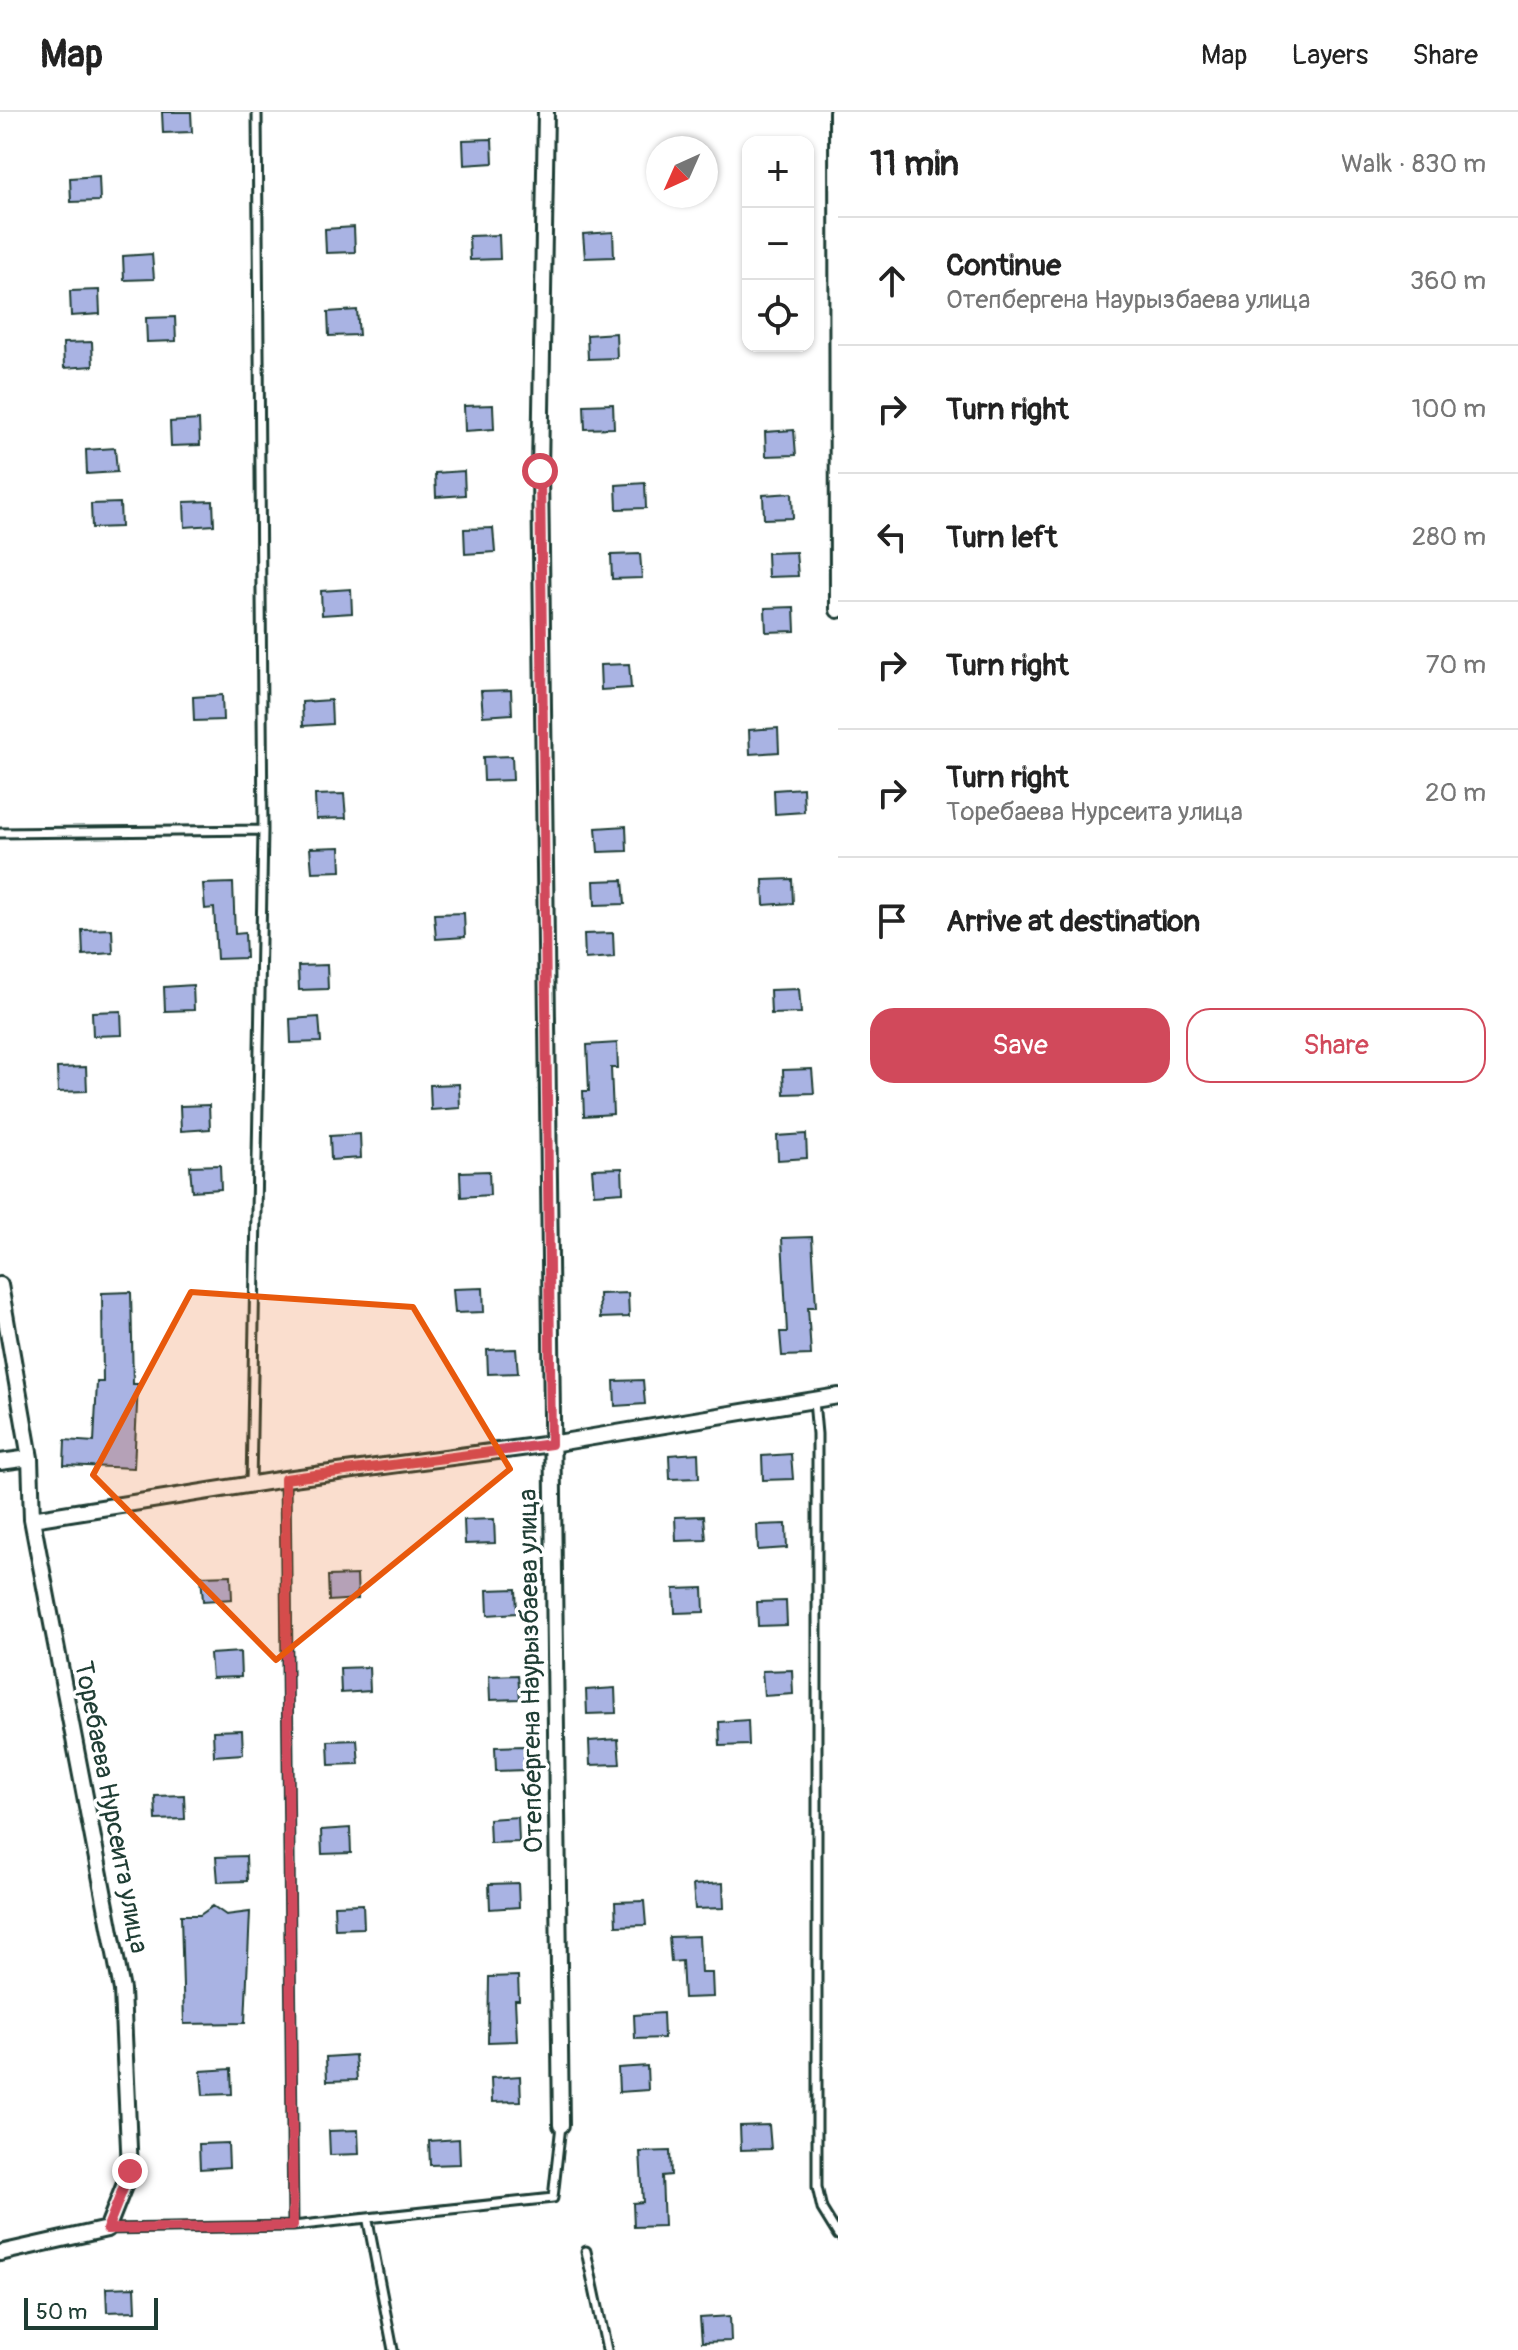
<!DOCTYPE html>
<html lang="en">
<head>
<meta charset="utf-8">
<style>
  body { margin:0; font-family:Pangolin,sans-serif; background:#f6f6f6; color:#222 }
  .controls { position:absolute; right:24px; top:24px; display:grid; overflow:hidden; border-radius:16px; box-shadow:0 2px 6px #0004 }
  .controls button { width:72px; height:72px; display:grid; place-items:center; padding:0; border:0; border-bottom:2px solid #e0e0e0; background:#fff; color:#222; font:40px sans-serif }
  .compass { position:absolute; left:646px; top:24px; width:72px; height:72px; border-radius:50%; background:#fff; box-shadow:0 2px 6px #0004; rotate:225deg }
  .scale { position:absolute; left:24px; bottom:20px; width:134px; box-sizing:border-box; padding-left:8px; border:4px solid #1f3d34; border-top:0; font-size:22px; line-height:28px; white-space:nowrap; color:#1f3d34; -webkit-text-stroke:6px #fff; paint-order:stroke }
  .stop { position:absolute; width:24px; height:24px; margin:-18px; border:6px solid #d1495b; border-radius:50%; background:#fff }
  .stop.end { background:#d1495b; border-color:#fff; box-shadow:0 2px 8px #0008 }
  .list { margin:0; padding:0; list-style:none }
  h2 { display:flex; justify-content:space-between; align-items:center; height:104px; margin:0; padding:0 32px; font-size:34px }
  h2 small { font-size:26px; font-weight:400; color:#767676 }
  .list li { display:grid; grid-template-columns:52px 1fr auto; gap:24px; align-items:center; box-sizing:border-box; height:128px; padding:0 32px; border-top:2px solid #e0e0e0 }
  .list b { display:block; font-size:30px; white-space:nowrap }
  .list p { margin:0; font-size:26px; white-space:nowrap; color:#767676 }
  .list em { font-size:26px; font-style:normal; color:#767676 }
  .actions { display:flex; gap:16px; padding:24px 32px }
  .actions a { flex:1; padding:18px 0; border:2px solid #d1495b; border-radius:24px; text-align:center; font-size:28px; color:#d1495b }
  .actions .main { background:#d1495b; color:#fff }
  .icon { flex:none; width:44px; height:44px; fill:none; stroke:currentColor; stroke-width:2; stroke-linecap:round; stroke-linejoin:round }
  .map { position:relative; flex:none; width:838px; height:2238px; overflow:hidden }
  header { display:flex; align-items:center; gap:48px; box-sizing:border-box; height:112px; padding:0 40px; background:#fff; border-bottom:2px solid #e0e0e0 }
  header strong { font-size:38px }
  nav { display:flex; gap:44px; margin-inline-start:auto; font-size:28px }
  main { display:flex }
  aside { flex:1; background:#fff }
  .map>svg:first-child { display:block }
</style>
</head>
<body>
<header>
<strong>Map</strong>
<nav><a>Map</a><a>Layers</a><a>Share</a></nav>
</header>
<main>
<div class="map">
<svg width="838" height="2238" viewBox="0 0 838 2238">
  <rect width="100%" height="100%" fill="#fff"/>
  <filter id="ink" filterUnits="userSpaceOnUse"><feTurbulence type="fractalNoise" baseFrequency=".0125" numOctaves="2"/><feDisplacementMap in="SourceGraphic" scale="16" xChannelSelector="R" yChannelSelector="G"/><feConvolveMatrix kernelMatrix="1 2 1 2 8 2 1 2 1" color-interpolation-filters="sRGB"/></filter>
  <g filter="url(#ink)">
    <!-- building -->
    <path fill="#a9b3e3" stroke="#1f3d34" stroke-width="2" d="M162,0H191L192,20L163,21Z
      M492,27L493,51L464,53L463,28Z
      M99,64L100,89L71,90L70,66Z
      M354,115L355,140L326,141L325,117Z
      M613,120L614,145L585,146L583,122Z
      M499,123L500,147L470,148L469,124Z
      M152,142L154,167L124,168L123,144Z
      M99,178L100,202L71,204L70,179Z
      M357,198L359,223L329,224L328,200Z
      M175,205L176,229L147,230L146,206Z
      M616,221L617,246L588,247L587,223Z
      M92,230L93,254L64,256L63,231Z
      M613,292L614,316L585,317L584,293Z
      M493,293L494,317L465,319L464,294Z
      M199,308L200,333L171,334L170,310Z
      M794,318L796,343L766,344L765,320Z
      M115,336L117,360L87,362L86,338Z
      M464,359L465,383L436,385L435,361Z
      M645,371L646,396L617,397L616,373Z
      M792,381L793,406L764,407L763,383Z
      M213,389L214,413L185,415L184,390Z
      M120,391L121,415L92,416L91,392Z
      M493,416L495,440L465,442L464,417Z
      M796,440L798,464L768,465L767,441Z
      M640,442L642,466L612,467L611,443Z
      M351,477L352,501L322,503L321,479Z
      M794,495L795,519L766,520L765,496Z
      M629,552L631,576L601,578L600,553Z
      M511,578L512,602L483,604L481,579Z
      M222,583L223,608L194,609L193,585Z
      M331,588L332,612L303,614L302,590Z
      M778,616L779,640L750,642L749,618Z
      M512,644L513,668L484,669L483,645Z
      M803,676L804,700L775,702L774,678Z
      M344,682L346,706L316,707L315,683Z
      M626,714L627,739L598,740L596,716Z
      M340,735L341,759L312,760L310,736Z
      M792,767L793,791L764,793L763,768Z
      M623,768L625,792L595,793L594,769Z
      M233,771L235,822L245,821L246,846L217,847L214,796L205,797L203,772Z
      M464,801L465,825L436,827L434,802Z
      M112,817L113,841L83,843L82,818Z
      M613,821L614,845L585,847L584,822Z
      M327,853L328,877L299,878L298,854Z
      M193,873L194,898L165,899L164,875Z
      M799,877L801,901L771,902L770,878Z
      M121,899L122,923L93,924L92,900Z
      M319,905L321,930L291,931L290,907Z
      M617,931L618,956H611L613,1002L584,1004L583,979H589L587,933Z
      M86,955L87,979L58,980L57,956Z
      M812,957L814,981L784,982L783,958Z
      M459,972L460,996L431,998L430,973Z
      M209,993L210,1017L181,1019L180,994Z
      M360,1022L361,1046L331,1048L330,1024Z
      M806,1022L807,1046L778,1048L777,1024Z
      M220,1053L221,1077L192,1079L190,1054Z
      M622,1056L623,1080L594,1082L592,1057Z
      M489,1059L490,1083L461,1085L460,1060Z
      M812,1125L816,1195H808L811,1243L782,1244L780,1220H787L782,1126Z
      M483,1176L484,1200L455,1201L453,1177Z
      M131,1180L133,1272H138L134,1356L64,1353L65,1328L94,1330L97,1270H103L102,1181Z
      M628,1181L629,1205L600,1206L599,1182Z
      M516,1237L518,1261L488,1262L487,1238Z
      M643,1268L645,1292L615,1294L614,1269Z
      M698,1341L699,1366L670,1367L669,1343Z
      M791,1342L793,1367L763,1368L762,1344Z
      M704,1404L706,1428L676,1429L675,1405Z
      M494,1407L495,1431L465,1432L464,1408Z
      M786,1412L787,1436L758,1438L757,1413Z
      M231,1463L232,1487L203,1489L201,1464Z
      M357,1463L358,1487L329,1489L328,1464Z
      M703,1476L704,1500L675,1501L674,1477Z
      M516,1477L517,1501L488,1503L487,1478Z
      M786,1489L787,1513L758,1514L757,1490Z
      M240,1540L241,1565L212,1566L210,1542Z
      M369,1555L370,1579L341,1581L340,1556Z
      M792,1558L793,1582L764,1584L762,1559Z
      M518,1563L520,1587L490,1588L489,1564Z
      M615,1576L616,1601L587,1602L586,1578Z
      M748,1608L749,1633L720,1634L719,1610Z
      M242,1618L243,1642L214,1644L213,1619Z
      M618,1627L620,1652L590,1653L589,1629Z
      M357,1628L359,1652L329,1653L328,1629Z
      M524,1634L525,1658L496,1659L495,1635Z
      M184,1683L185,1707L156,1708L155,1684Z
      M518,1705L519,1730L490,1731L489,1707Z
      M350,1716L351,1741L322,1742L321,1718Z
      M246,1744L247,1769L218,1770L216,1745Z
      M518,1771L519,1795L490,1797L489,1772Z
      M723,1771L724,1796L695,1797L693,1773Z
      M644,1789L646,1813L616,1814L615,1790Z
      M363,1792L364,1816L335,1817L334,1793Z
      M213,1794L226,1803L250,1800L245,1911L184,1912L181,1803H200Z
      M699,1824L701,1861H712L713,1885L684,1886L682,1849L671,1850L669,1825Z
      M518,1864L519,1888H515L517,1929L488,1930L489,1865Z
      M663,1901L664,1926L635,1927L634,1903Z
      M355,1943L357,1968L327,1969L326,1945Z
      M647,1954L648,1978L619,1980L618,1956Z
      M231,1957L232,1982L203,1983L201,1959Z
      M520,1964L521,1989L492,1990L491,1966Z
      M769,2013L771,2037L741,2038L740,2014Z
      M358,2018L359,2042L330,2043L329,2019Z
      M459,2027L460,2052L430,2053L429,2029Z
      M228,2031L229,2055L200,2057L199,2032Z
      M670,2039L671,2063L662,2064L664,2114L634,2115L633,2091L643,2090L640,2040Z
      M135,2175L136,2199L107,2200L106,2176Z
      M730,2204L731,2229L702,2230L700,2206Z"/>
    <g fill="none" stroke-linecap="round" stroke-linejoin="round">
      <!-- lane casing -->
      <g stroke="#1f3d34" stroke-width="13">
        <path id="lane" d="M0,721L263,718
          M814,1289L817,1322V2075L822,2097L838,2123
          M285,1367L293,2114
          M251,1374L263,718L257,0
          M368,2109L393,2238
          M107,2117L293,2114L553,2086L561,2013
          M586,2139L607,2238"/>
      </g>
      <!-- street casing -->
      <g stroke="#1f3d34" stroke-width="20">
        <path id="street" d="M546,0L540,359L561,2013
          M837,0L838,498
          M0,1173L30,1346L32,1407L122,1878L130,2059L107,2117L0,2141
          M0,1350L30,1346
          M32,1407L285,1367L551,1332L838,1284"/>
      </g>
      <!-- lane -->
      <use href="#lane" stroke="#fff" stroke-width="7"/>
      <!-- street -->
      <use href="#street" stroke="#fff" stroke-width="14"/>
    </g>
  </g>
  <g fill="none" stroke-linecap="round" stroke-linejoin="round" filter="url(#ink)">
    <!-- route -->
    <path stroke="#d1495b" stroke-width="10" d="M130,2059L107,2117L293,2114L285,1367L551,1332L540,359"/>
  </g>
  <!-- marked area -->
  <path fill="#e8590c" fill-opacity="0.2" stroke="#e8590c" stroke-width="6" stroke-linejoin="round" d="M191,1180L413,1195L510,1357L276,1548L93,1363Z"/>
  <g text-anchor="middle" stroke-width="7" stroke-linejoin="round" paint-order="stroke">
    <!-- street labels -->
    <g font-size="26" fill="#1f3d34" stroke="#fff">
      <text transform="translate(530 1559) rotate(-91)" y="9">Отепбергена Наурызбаева улица</text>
      <text transform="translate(112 1695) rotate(79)" y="9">Торебаева Нурсеита улица</text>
    </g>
  </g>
</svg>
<div class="controls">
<button>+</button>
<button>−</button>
<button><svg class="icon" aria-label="locate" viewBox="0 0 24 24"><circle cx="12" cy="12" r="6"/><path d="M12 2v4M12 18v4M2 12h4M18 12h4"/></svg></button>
</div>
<svg class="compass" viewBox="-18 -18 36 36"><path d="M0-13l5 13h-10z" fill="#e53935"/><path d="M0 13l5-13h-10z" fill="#767676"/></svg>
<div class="scale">50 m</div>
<div class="stop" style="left:540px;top:359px"></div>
<div class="stop end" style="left:130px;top:2059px"></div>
</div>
<aside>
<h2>11 min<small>Walk · 830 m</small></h2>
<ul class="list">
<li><svg class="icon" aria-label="ahead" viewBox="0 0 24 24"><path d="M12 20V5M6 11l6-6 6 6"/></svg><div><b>Continue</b><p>Отепбергена Наурызбаева улица</p></div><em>360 m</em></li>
<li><svg class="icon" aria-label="right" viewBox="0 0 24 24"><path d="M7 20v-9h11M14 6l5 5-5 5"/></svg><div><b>Turn right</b></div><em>100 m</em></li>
<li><svg class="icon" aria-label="left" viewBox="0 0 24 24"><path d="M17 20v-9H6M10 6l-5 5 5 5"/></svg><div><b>Turn left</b></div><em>280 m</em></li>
<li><svg class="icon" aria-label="right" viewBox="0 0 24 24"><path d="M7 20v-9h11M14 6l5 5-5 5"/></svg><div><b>Turn right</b></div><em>70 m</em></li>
<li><svg class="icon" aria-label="right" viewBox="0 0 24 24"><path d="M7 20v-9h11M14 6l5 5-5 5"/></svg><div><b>Turn right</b><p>Торебаева Нурсеита улица</p></div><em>20 m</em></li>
<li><svg class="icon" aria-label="arrive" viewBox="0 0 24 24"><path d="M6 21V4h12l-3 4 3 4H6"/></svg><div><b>Arrive at destination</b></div></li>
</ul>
<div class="actions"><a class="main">Save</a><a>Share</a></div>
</aside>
</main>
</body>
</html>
